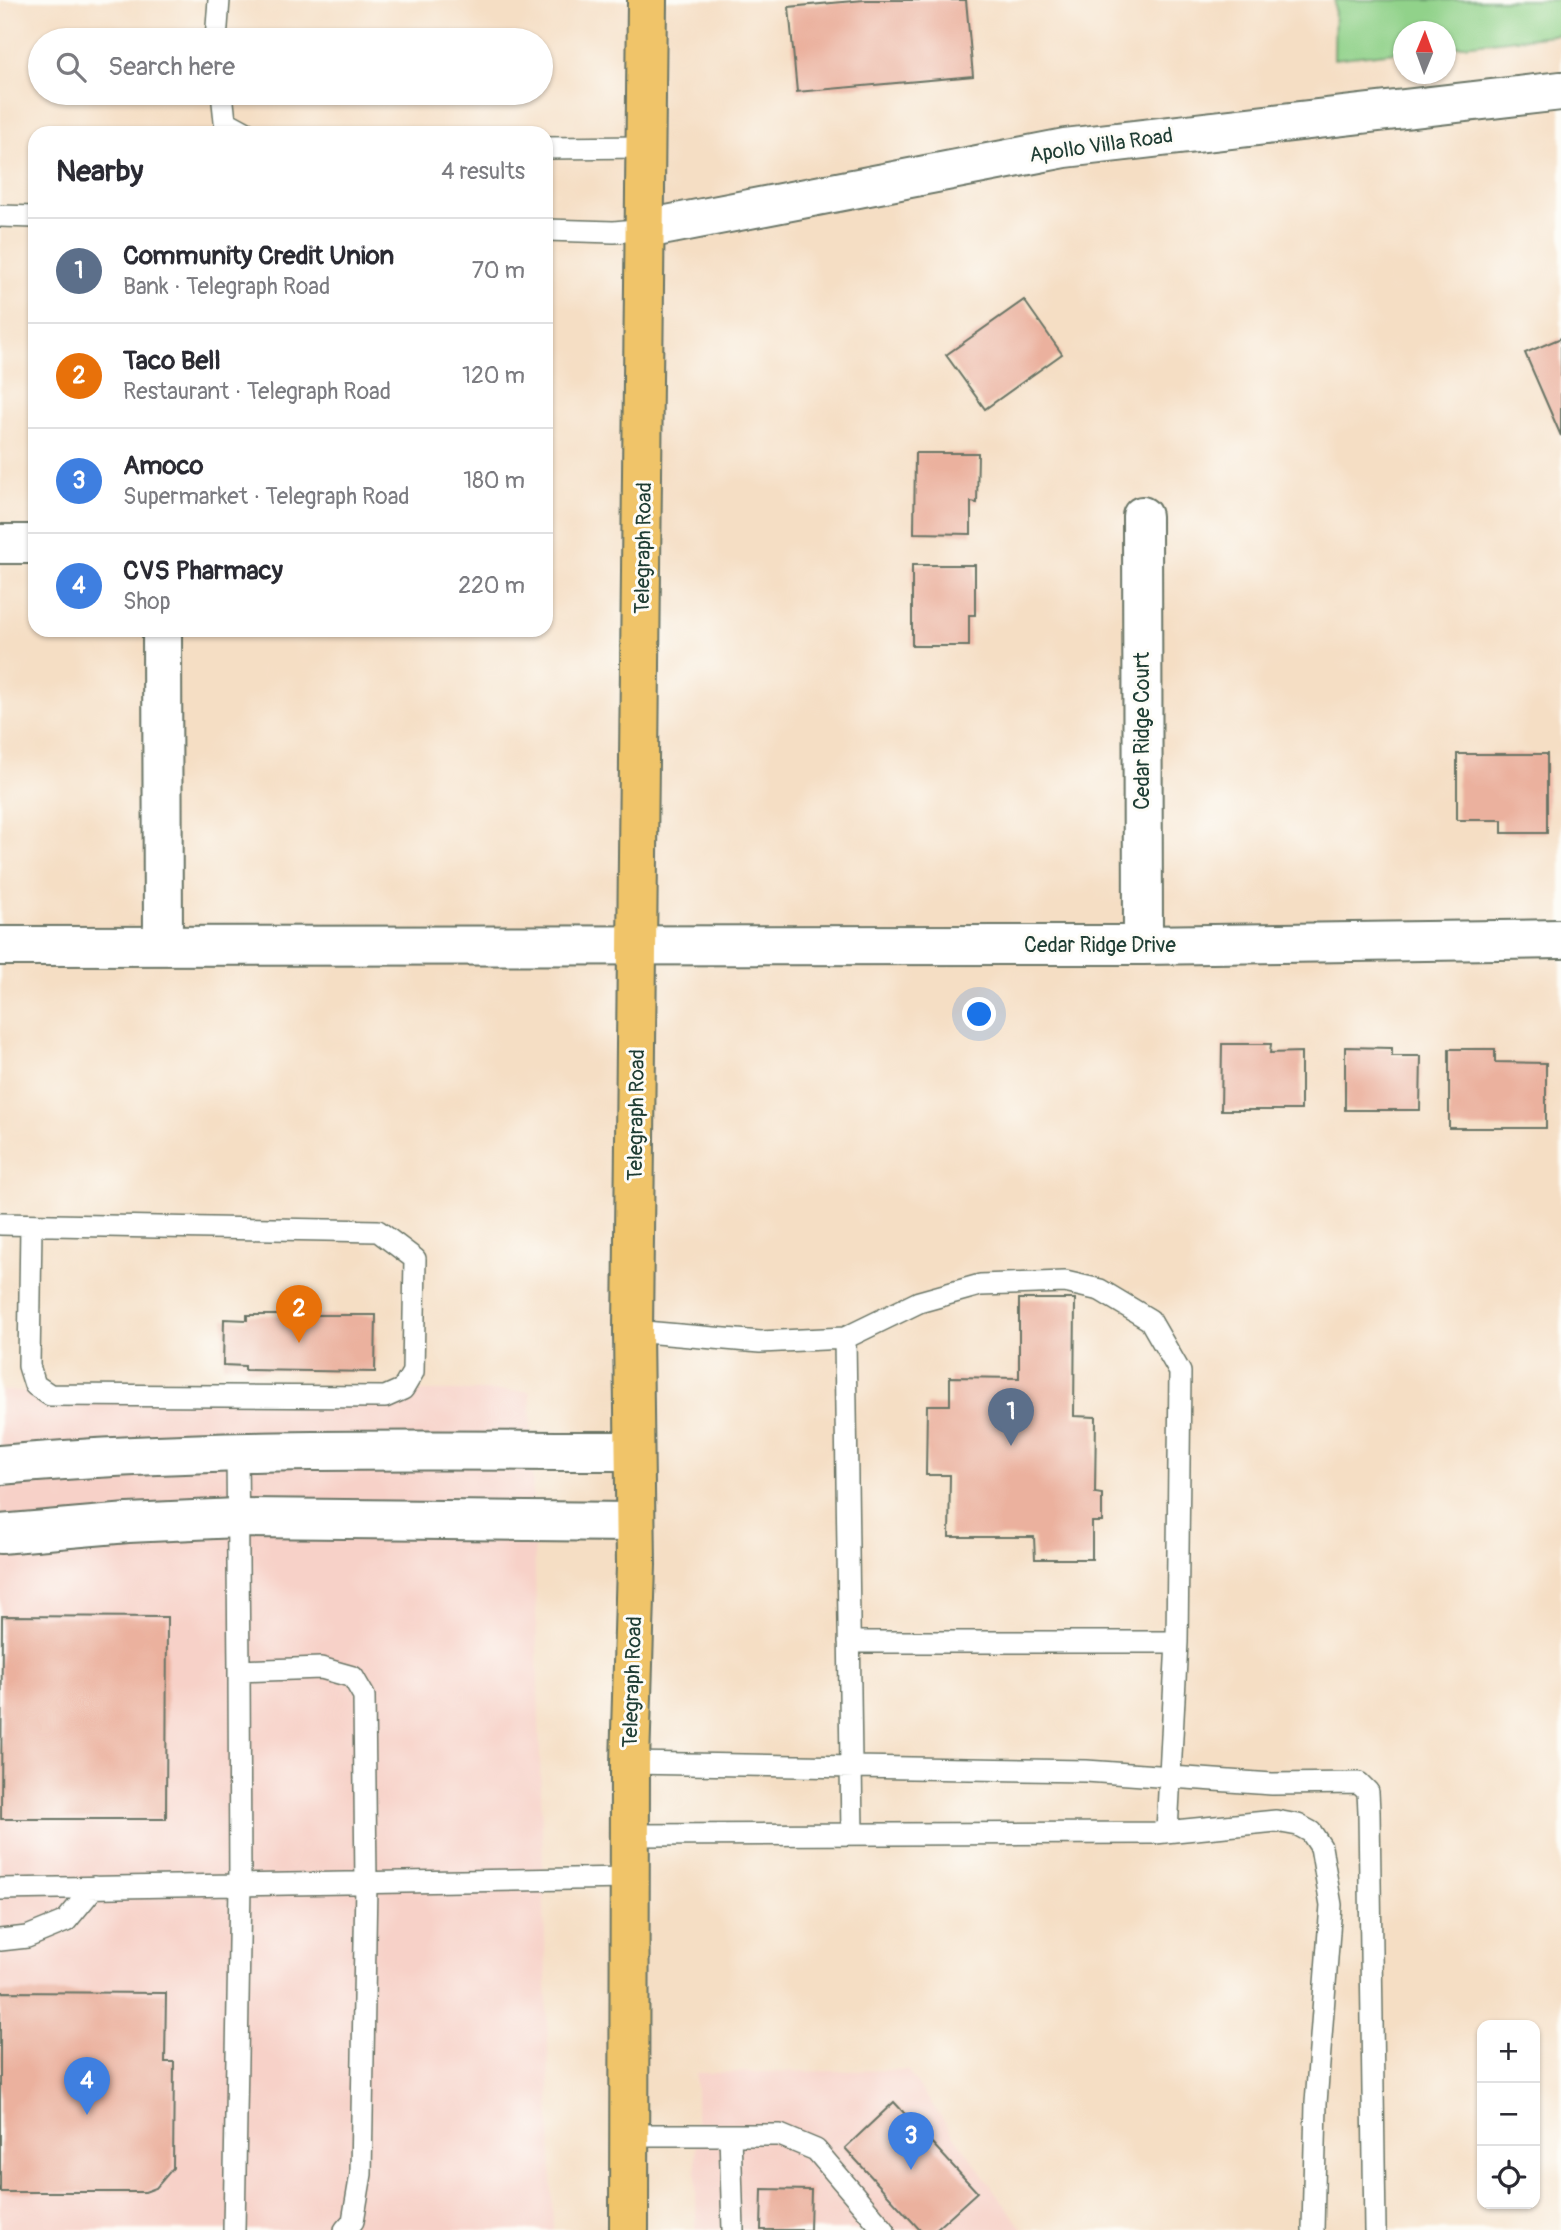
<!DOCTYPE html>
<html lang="en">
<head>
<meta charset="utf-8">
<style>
  body { margin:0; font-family:Pangolin,sans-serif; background:#f2f2f3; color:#2b2b33 }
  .controls { position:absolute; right:21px; bottom:21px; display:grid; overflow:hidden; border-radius:14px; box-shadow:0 2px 5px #0004 }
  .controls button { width:63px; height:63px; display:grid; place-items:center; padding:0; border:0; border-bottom:2px solid #e1e1e2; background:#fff; color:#2b2b33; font:35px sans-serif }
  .compass { position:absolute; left:1393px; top:21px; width:63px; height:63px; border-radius:50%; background:#fff; box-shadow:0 2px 5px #0004; rotate:1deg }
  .you { position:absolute; left:980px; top:1015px; width:24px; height:24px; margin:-18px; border:5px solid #fff; border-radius:50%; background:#1a73e8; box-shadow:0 0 0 10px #1a73e833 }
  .badge { display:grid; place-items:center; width:46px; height:46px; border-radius:50%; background:#d1495b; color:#fff; font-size:23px; font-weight:700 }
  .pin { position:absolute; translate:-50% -58px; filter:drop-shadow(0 2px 4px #0008) }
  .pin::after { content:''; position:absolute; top:37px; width:24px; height:21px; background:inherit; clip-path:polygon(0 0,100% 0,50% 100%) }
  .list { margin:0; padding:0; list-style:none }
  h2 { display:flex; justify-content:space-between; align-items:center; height:91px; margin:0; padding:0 28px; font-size:30px }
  h2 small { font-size:23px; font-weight:400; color:#7c7c81 }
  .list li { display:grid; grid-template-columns:46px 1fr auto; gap:21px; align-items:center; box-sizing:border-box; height:105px; padding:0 28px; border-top:2px solid #e1e1e2 }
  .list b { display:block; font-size:26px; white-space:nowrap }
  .list p { margin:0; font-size:23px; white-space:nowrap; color:#7c7c81 }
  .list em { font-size:23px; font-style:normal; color:#7c7c81 }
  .icon { flex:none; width:38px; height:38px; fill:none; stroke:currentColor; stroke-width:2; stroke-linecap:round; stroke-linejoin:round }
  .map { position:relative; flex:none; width:1561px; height:2230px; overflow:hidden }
  .search { position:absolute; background:#fff; box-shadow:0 2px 5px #0004; left:28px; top:28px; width:525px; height:77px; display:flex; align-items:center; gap:18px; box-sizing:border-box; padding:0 24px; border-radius:38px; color:#7c7c81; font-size:26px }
  .panel { position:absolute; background:#fff; box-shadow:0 2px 5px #0004; left:28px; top:126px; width:525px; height:511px; border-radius:21px }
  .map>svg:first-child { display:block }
</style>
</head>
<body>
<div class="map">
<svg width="1561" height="2230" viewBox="0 0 1561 2230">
  <rect width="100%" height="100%" fill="#fdfcf7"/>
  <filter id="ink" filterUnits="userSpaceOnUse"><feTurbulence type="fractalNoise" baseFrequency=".0143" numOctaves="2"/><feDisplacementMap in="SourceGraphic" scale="14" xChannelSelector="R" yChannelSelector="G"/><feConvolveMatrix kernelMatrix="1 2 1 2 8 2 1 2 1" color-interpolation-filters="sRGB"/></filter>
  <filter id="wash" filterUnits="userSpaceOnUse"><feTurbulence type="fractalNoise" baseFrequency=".00686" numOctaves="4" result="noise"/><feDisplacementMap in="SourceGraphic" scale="28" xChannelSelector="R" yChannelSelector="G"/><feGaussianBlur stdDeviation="1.57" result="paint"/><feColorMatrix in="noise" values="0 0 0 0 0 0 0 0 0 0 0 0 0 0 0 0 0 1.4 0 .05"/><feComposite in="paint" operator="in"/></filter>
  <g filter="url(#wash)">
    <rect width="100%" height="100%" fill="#f5dec4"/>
    <!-- built -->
    <path fill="#f7d1c8" d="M0,1391H530L553,2230H0Z
      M907,2070L1023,2230H696V2073Z"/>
    <!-- green -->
    <path fill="#91d28a" stroke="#58885f" stroke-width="2" d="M1335,0H1561V34L1446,47V32H1404L1403,51L1334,59Z"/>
    <g id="blocks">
      <!-- building -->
      <path fill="#ebb19e" d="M864,0H966L973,76L797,92L789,7Z
        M1024,300L1062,354L985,409L946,355Z
        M1561,338V436L1525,353Z
        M915,453H978L977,503L971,502V534L914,533Z
        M912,565H975V615H969V646H912Z
        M1457,754H1547V833H1502V820H1457Z
        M1222,1044H1271L1270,1053L1301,1052V1110H1221Z
        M1345,1047L1392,1048V1056H1421L1420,1110H1345Z
        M1449,1049H1495V1062L1546,1063V1128H1449Z
        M1019,1299H1075L1074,1416L1096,1417L1095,1493L1102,1494V1522H1092V1559H1035L1034,1537H949L950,1475H926L927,1405H950V1377L1019,1378Z
        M247,1315H376L375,1372L245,1370V1366L223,1365L224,1319L247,1320Z
        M2,1616L167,1617L166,1819H1Z
        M0,1992L166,1993L165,2062H174L173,2168L156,2188L145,2192H0Z
        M894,2102L977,2192L935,2230H920L845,2148Z
        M762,2189L811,2190L810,2230H761Z"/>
    </g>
  </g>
  <g filter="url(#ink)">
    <use href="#blocks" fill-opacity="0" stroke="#6a7566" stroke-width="2"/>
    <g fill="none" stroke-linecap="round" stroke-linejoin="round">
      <!-- service casing -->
      <g stroke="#6a7566" stroke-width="24">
        <path id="service" d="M216,40L219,0
          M222,93L225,121L247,133
          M546,148L646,147
          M0,216L35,217
          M546,230L614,232L646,229
          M0,1224L378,1231L415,1259L413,1372L403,1389L385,1397L50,1395L35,1385L29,1366L31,1225
          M633,1331L760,1342L845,1338L852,1834
          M845,1338L919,1302L980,1285L1065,1282L1100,1290L1150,1320L1180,1372L1177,1642H849
          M237,1451L239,1671
          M630,1763L1086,1771L1272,1784L1359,1783L1368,1792L1369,1812L1375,2230
          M1167,1831L1177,1642
          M630,1835L1155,1833L1276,1821L1298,1825L1311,1832L1321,1847L1331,1905L1316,2103L1313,2230
          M0,1889L629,1878
          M0,1940L27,1937L66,1921L94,1887
          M629,2135H780L816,2150L884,2230
          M730,2135L733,2230
          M234,2230L240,1885L239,1671L321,1668L353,1677L364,1696L366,1883L361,2174L353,2221L345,2230"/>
      </g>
      <!-- minor casing -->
      <g stroke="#6a7566" stroke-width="42">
        <path id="minor" d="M646,229L1065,148L1561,91
          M1142,516L1143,945
          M0,544H35
          M162,630L163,946
          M0,946L1143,945L1561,939
          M0,1465C211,1446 421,1451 633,1451
          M0,1534L128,1523L237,1518L634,1522"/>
      </g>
      <!-- primary casing -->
      <g stroke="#6a7566" stroke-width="42">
        <path id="primary" d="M629,2230L630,1763L636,1565L633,1331L647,0"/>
      </g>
      <!-- service -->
      <use href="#service" stroke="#fff" stroke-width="21"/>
      <!-- minor -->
      <use href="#minor" stroke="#fff" stroke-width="38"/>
      <!-- primary -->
      <use href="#primary" stroke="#f0c469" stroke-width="38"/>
    </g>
  </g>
  <g text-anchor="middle" stroke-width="6" stroke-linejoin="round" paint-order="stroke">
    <!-- street labels -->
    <g font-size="21" fill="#1f3d34" stroke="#fdfcf7">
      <text transform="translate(1101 145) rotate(-8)" y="7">Apollo Villa Road</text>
      <text transform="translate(643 548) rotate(-89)" y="7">Telegraph Road</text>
      <text transform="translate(1142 731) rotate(-90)" y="7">Cedar Ridge Court</text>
      <text x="1100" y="952">Cedar Ridge Drive</text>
      <text transform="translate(636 1115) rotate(-89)" y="7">Telegraph Road</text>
      <text transform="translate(632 1682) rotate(-88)" y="7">Telegraph Road</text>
    </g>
  </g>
</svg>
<div class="controls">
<button>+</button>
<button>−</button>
<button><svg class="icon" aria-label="locate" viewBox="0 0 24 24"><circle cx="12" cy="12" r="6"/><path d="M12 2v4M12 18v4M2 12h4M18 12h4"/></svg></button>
</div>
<svg class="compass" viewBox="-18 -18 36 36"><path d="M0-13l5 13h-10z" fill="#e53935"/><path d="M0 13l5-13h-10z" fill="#7c7c81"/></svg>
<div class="you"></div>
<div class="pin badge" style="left:1011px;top:1446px;background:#5c6f8a">1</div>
<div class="pin badge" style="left:299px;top:1343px;background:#e8710a">2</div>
<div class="pin badge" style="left:911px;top:2170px;background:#3f7fe0">3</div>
<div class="pin badge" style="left:87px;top:2115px;background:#3f7fe0">4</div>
<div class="search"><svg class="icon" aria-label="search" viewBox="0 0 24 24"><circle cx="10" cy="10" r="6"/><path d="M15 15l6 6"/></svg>Search here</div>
<section class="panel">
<h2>Nearby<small>4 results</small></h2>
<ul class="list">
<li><span class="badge" style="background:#5c6f8a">1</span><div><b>Community Credit Union</b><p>Bank · Telegraph Road</p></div><em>70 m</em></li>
<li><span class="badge" style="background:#e8710a">2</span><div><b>Taco Bell</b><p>Restaurant · Telegraph Road</p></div><em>120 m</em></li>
<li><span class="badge" style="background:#3f7fe0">3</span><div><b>Amoco</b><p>Supermarket · Telegraph Road</p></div><em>180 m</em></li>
<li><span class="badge" style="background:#3f7fe0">4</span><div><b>CVS Pharmacy</b><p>Shop</p></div><em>220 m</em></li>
</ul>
</section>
</div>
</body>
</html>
